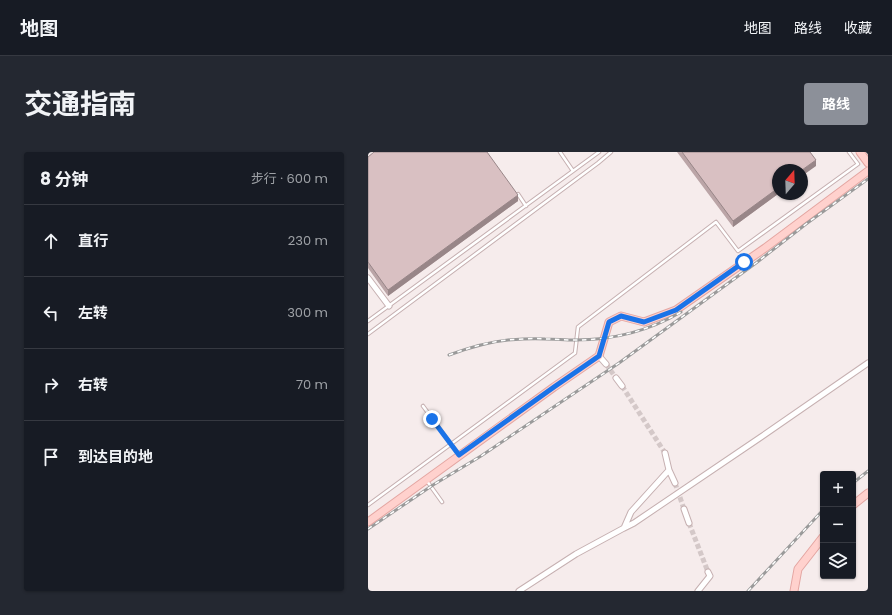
<!DOCTYPE html>
<html lang="zh">
<head>
<meta charset="utf-8">
<style>
  body { margin:0; font-family:Poppins,"Noto Sans SC",sans-serif; background:#242831; color:#f1f3f6 }
  .controls { position:absolute; right:12px; bottom:12px; display:grid; overflow:hidden; border-radius:4px; box-shadow:0 1px 3px #0004 }
  .controls button { width:36px; height:36px; display:grid; place-items:center; padding:0; border:0; border-bottom:1px solid #363941; background:#171b24; color:#f1f3f6; font:20px sans-serif }
  .compass { position:absolute; left:404px; top:12px; width:36px; height:36px; border-radius:50%; background:#171b24; box-shadow:0 1px 3px #0004; rotate:19deg }
  .stop { position:absolute; width:12px; height:12px; margin:-9px; border:3px solid #1a73e8; border-radius:50%; background:#fff }
  .stop.end { background:#1a73e8; border-color:#fff; box-shadow:0 1px 4px #0008 }
  .list { margin:0; padding:0; list-style:none }
  h2 { display:flex; justify-content:space-between; align-items:center; height:52px; margin:0; padding:0 16px; font-size:17px }
  h2 small { font-size:13px; font-weight:400; color:#9ea1a6 }
  .list li { display:grid; grid-template-columns:26px 1fr auto; gap:12px; align-items:center; box-sizing:border-box; height:72px; padding:0 16px; border-top:1px solid #363941 }
  .list b { display:block; font-size:15px; white-space:nowrap }
  .list em { font-size:13px; font-style:normal; color:#9ea1a6 }
  .icon { flex:none; width:22px; height:22px; fill:none; stroke:currentColor; stroke-width:2; stroke-linecap:round; stroke-linejoin:round }
  .map { position:relative; flex:none; width:500px; height:439px; overflow:hidden; border-radius:4px }
  header { display:flex; align-items:center; gap:24px; box-sizing:border-box; height:56px; padding:0 20px; background:#171b24; border-bottom:1px solid #363941 }
  header strong { font-size:19px }
  nav { display:flex; gap:22px; margin-inline-start:auto; font-size:14px }
  .intro { display:flex; align-items:center; justify-content:space-between; box-sizing:border-box; height:96px; padding:0 24px }
  h1 { margin:0; font-size:28px }
  .button { padding:10px 18px; border-radius:4px; background:#8c9099; color:#fff; font-size:14px; font-weight:700 }
  main { display:flex; gap:24px; padding:0 24px }
  aside { flex:1; background:#171b24; border-radius:4px; box-shadow:0 1px 3px #0004 }
  .map>svg:first-child { display:block }
</style>
</head>
<body>
<header>
<strong>地图</strong>
<nav><a>地图</a><a>路线</a><a>收藏</a></nav>
</header>
<div class="intro"><h1>交通指南</h1><a class="button">路线</a></div>
<main>
<aside>
<h2>8 分钟<small>步行 · 600 m</small></h2>
<ul class="list">
<li><svg class="icon" aria-label="ahead" viewBox="0 0 24 24"><path d="M12 20V5M6 11l6-6 6 6"/></svg><div><b>直行</b></div><em>230 m</em></li>
<li><svg class="icon" aria-label="left" viewBox="0 0 24 24"><path d="M17 20v-9H6M10 6l-5 5 5 5"/></svg><div><b>左转</b></div><em>300 m</em></li>
<li><svg class="icon" aria-label="right" viewBox="0 0 24 24"><path d="M7 20v-9h11M14 6l5 5-5 5"/></svg><div><b>右转</b></div><em>70 m</em></li>
<li><svg class="icon" aria-label="arrive" viewBox="0 0 24 24"><path d="M6 21V4h12l-3 4 3 4H6"/></svg><div><b>到达目的地</b></div></li>
</ul>
</aside>
<div class="map">
<svg width="500" height="439" viewBox="0 0 500 439">
  <rect width="100%" height="100%" fill="#f6ecec"/>
  <g fill="none" stroke-linecap="round" stroke-linejoin="round">
    <!-- street-tunnel -->
    <path stroke="#d4c8c8" stroke-width="5" stroke-dasharray="5 2.5" stroke-linecap="butt" d="M238,212L248,226
      M254,234L297,301
      M307,331L316,357
      M321,371L340,420"/>
    <!-- lane casing -->
    <g stroke="#c6b0b1" stroke-width="4.5">
      <path id="lane" d="M192,0L205,19
        M150,42L158,54
        M0,169L231,0
        M0,182L230,11L243,0
        M55,254L91,303
        M59,329L74,350
        M0,353L207,201L210,175L348,70L370,99L490,12L481,0"/>
    </g>
    <!-- street casing -->
    <g stroke="#c6b0b1" stroke-width="7">
      <path id="street" d="M0,126L21,154
        M231,204L238,212
        M248,226L254,234
        M297,301L301,318L307,331
        M316,357L321,371
        M256,376L266,371L393,285L500,211
        M151,439L208,402L256,376L263,360L301,318
        M330,439L342,424L340,420"/>
    </g>
    <!-- secondary casing -->
    <g stroke="#e4a6a2" stroke-width="9">
      <path id="secondary" d="M492,0L500,11
        M485,353L500,341
        M0,370L186,235L231,204L241,170L253,164L276,170L308,158L397,96L500,19
        M426,439L430,417L455,385"/>
    </g>
    <!-- lane -->
    <use href="#lane" stroke="#fff" stroke-width="2.5"/>
    <!-- street -->
    <use href="#street" stroke="#fff" stroke-width="5"/>
    <!-- secondary -->
    <use href="#secondary" stroke="#ffd1cd" stroke-width="7"/>
    <!-- rail casing -->
    <g stroke="#9a9a9a" stroke-width="3">
      <path id="rail" d="M81,203C100,196 120,190 140,188C152,187 165,186 177,187C187,187 197,188 207,188C244,188 281,179 313,160
        M485,331L500,319
        M0,377L65,333L113,304L251,211L388,111L438,72L500,27
        M380,439L455,358"/>
    </g>
    <!-- rail -->
    <use href="#rail" stroke="#fff" stroke-width="1.5" stroke-dasharray="4.5" stroke-linecap="butt"/>
  </g>
  <!-- wall -->
  <path fill="#bba5a7" d="M309,0H442L448,14L410,18V42L365,75Z
    M0,5L150,49L20,144L0,116Z"/>
  <!-- shaded-wall -->
  <path fill="#988688" d="M448,8V14L434,24V18Z
    M410,36V42L365,75V69Z
    M150,43V49L20,144V138Z"/>
  <!-- building -->
  <path fill="#d9c0c2" stroke="#988688" d="M6,0H119L150,43L20,138L0,110V5Z
    M314,0H442L448,8L434,18H410V36L365,69Z"/>
  <g fill="none" stroke-linecap="round" stroke-linejoin="round">
    <!-- route -->
    <path stroke="#1a73e8" stroke-width="5" d="M64,267L91,303L186,235L231,204L241,170L253,164L276,170L308,158L376,110"/>
  </g>
</svg>
<div class="controls">
<button>+</button>
<button>−</button>
<button><svg class="icon" aria-label="layers" viewBox="0 0 24 24"><path d="M12 4l9 5-9 5-9-5zM3 14l9 5 9-5"/></svg></button>
</div>
<svg class="compass" viewBox="-18 -18 36 36"><path d="M0-13l5 13h-10z" fill="#e53935"/><path d="M0 13l5-13h-10z" fill="#9ea1a6"/></svg>
<div class="stop" style="left:376px;top:110px"></div>
<div class="stop end" style="left:64px;top:267px"></div>
</div>
</main>
</body>
</html>
